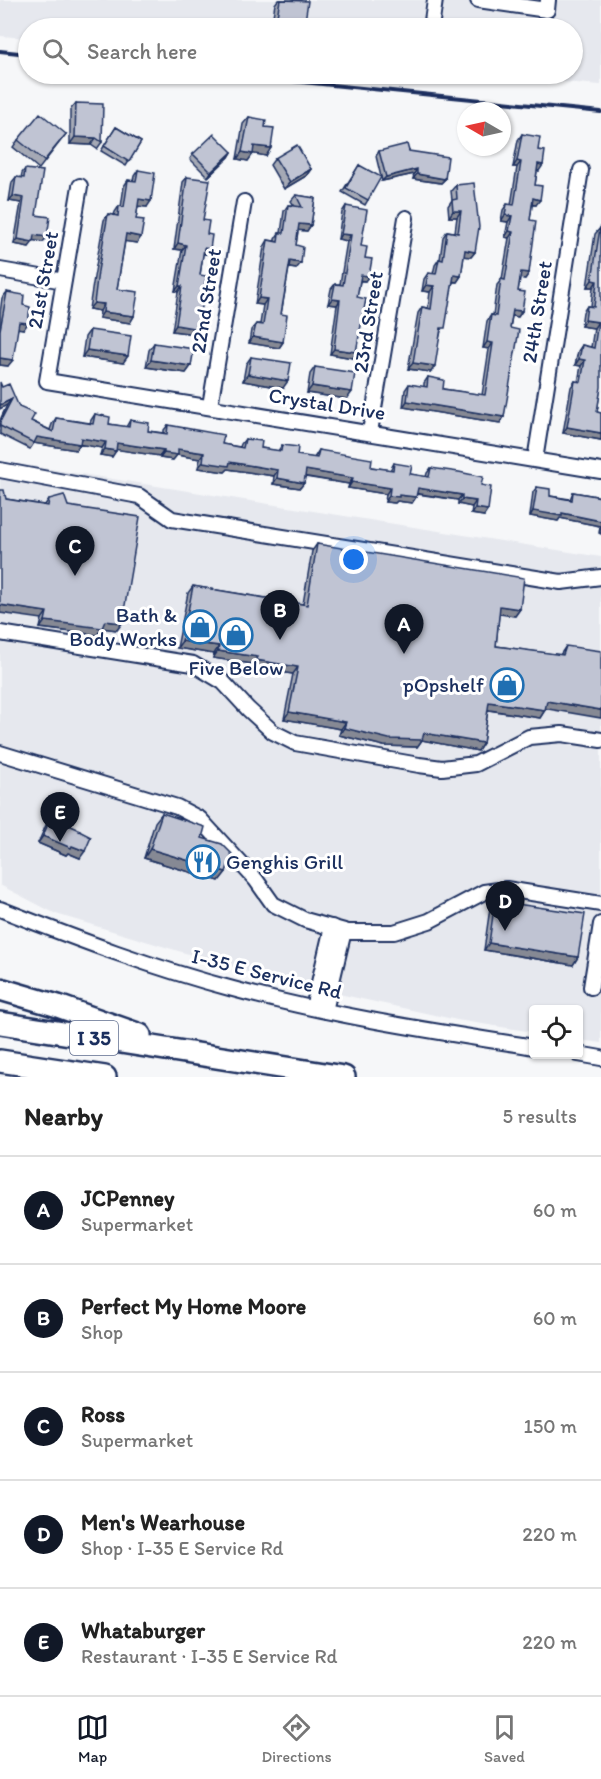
<!DOCTYPE html>
<html lang="en">
<head>
<meta charset="utf-8">
<style>
  body { margin:0; font-family:Itim,sans-serif; background:#f2f2f2; color:#222 }
  .controls { position:absolute; right:18px; bottom:18px; display:grid; overflow:hidden; border-radius:6px; box-shadow:0 2px 4px #0004 }
  .controls button { width:54px; height:54px; display:grid; place-items:center; padding:0; border:0; border-bottom:2px solid #e0e0e0; background:#fff; color:#222; font:30px sans-serif }
  .compass { position:absolute; left:457px; top:102px; width:54px; height:54px; border-radius:50%; background:#fff; box-shadow:0 2px 4px #0004; rotate:279deg }
  .you { position:absolute; left:354px; top:560px; width:21px; height:21px; margin:-15px; border:4px solid #fff; border-radius:50%; background:#1a73e8; box-shadow:0 0 0 9px #1a73e833 }
  .badge { display:grid; place-items:center; width:39px; height:39px; border-radius:50%; background:#111827; color:#fff; font-size:20px; font-weight:700 }
  .pin { position:absolute; translate:-50% -50px; filter:drop-shadow(0 2px 3px #0008) }
  .pin::after { content:''; position:absolute; top:32px; width:21px; height:18px; background:inherit; clip-path:polygon(0 0,100% 0,50% 100%) }
  .list { margin:0; padding:0; list-style:none }
  h2 { display:flex; justify-content:space-between; align-items:center; height:78px; margin:0; padding:0 24px; font-size:26px }
  h2 small { font-size:20px; font-weight:400; color:#767676 }
  .list li { display:grid; grid-template-columns:39px 1fr auto; gap:18px; align-items:center; box-sizing:border-box; height:108px; padding:0 24px; border-top:2px solid #e0e0e0 }
  .list b { display:block; font-size:22px; white-space:nowrap }
  .list p { margin:0; font-size:20px; white-space:nowrap; color:#767676 }
  .list em { font-size:20px; font-style:normal; color:#767676 }
  .icon { flex:none; width:33px; height:33px; fill:none; stroke:currentColor; stroke-width:2; stroke-linecap:round; stroke-linejoin:round }
  .map { position:relative; flex:none; width:601px; height:1077px; overflow:hidden }
  .search { position:absolute; background:#fff; box-shadow:0 2px 4px #0004; left:18px; right:18px; top:18px; height:66px; display:flex; align-items:center; gap:15px; box-sizing:border-box; padding:0 21px; border-radius:33px; color:#767676; font-size:22px }
  .sheet { height:618px; background:#fff }
  nav { display:flex; justify-content:space-around; align-items:center; box-sizing:border-box; height:84px; border-top:2px solid #e0e0e0; background:#fff; font-size:16px; color:#767676 }
  nav a { display:grid; justify-items:center; gap:3px }
  nav .on { color:#111827 }
  .map>svg:first-child { display:block }
</style>
</head>
<body>
<div class="map">
<svg width="601" height="1077" viewBox="0 0 601 1077">
  <rect width="100%" height="100%" fill="#f6f7f9"/>
  <filter id="ink" filterUnits="userSpaceOnUse"><feTurbulence type="fractalNoise" baseFrequency=".0167" numOctaves="2"/><feDisplacementMap in="SourceGraphic" scale="12" xChannelSelector="R" yChannelSelector="G"/><feConvolveMatrix kernelMatrix="1 2 1 2 8 2 1 2 1" color-interpolation-filters="sRGB"/></filter>
  <g filter="url(#ink)">
    <!-- built -->
    <path fill="#e6e8ee" d="M0,0H601V85L459,74H572V28H28V38L0,36Z
      M0,461L601,557V1043L579,1040L578,1010H534L533,1032L457,1020L271,979L56,914L0,885Z"/>
    <g fill="none" stroke-linecap="round" stroke-linejoin="round">
      <!-- minor casing -->
      <g stroke="#1b2f5e" stroke-width="18">
        <path id="minor" d="M478,0L547,10L548,0
          M431,28L435,0
          M80,186L47,381L601,471
          M0,270L64,281
          M210,406L244,202
          M370,432L406,218
          M535,460L581,170
          M0,470L139,496L172,519L561,582L601,577
          M0,633L193,664L223,682L248,709L273,732L295,743L419,765L442,768L476,764L529,737L562,734L601,740
          M0,753L177,807L200,819L256,880L273,904L305,920L348,932H394L429,921L484,892L506,889L601,904
          M0,909C77,939 153,968 233,989C332,1016 433,1031 534,1047
          M591,987L601,924
          M313,1008L332,927
          M325,1011L344,931
          M578,1054L601,1058"/>
      </g>
      <!-- highway casing -->
      <g stroke="#1b2f5e" stroke-width="26">
        <path id="highway" d="M0,989L58,1006L140,1035
          M0,1023L344,1077
          M0,1061L105,1077"/>
      </g>
      <!-- minor -->
      <use href="#minor" stroke="#fff" stroke-width="14"/>
      <!-- highway -->
      <use href="#highway" stroke="#fff" stroke-width="21"/>
      <!-- rail -->
      <path stroke="#1b2f5e" stroke-width="4" d="M0,51L28,54
        M221,74L601,112"/>
    </g>
    <!-- wall -->
    <path fill="#a5a9b5" stroke="#1b2f5e" stroke-width="1.5" d="M278,0H301L304,28H271L275,4Z
      M76,103L102,142L97,149L91,145L70,144V110Z
      M249,117L265,127L266,156L253,153L248,161L237,159L243,124Z
      M116,127L141,142L126,166L101,151Z
      M66,134L39,169L13,147L18,140Z
      M522,134L538,150L539,171H537L535,185L536,205H532L530,220L529,273L525,279L520,278L518,291L522,311L518,317L512,316L510,328L504,417L500,423L403,407L405,390L409,384L424,387V383L428,377L443,389L482,395L489,349L483,348L487,321L491,315H493L497,285L502,279L509,238L505,237L508,222L501,221L503,210L507,204L511,205L517,167H513L518,140Z
      M379,151H409L445,179L441,183L413,179L414,174L382,181L376,156Z
      M232,152L229,157L208,177L190,159L193,154Z
      M275,158L311,169L306,176L284,189L270,165Z
      M359,165L368,200L365,205L342,192Z
      M25,169L43,242L33,240L29,247L14,244L21,203L9,201L12,182L16,177L21,178L22,173Z
      M138,170L147,207L138,206L136,219L137,243L125,241L117,289L134,316L130,323L99,318L100,311L89,309L94,277L104,220L108,214L114,215L115,212L119,206L121,207L124,186L128,180L133,181L134,176Z
      M187,177L203,220L207,234L206,254H203L200,275L195,334L172,331L178,292L175,291L182,250L174,249L183,182Z
      M456,185L475,252L471,257L464,256L461,276L457,282H453L431,372L408,369L418,313L422,307L428,308L430,292L422,291L424,279L428,273L433,274L435,265L439,259H440L443,237L447,231L455,232L457,217H449L448,206L452,200L451,191Z
      M296,195L315,198L311,225L307,231L298,230L296,245V269L289,268L281,314L283,342L279,348L249,343L251,330L256,324H260L263,305L255,304L264,247L268,240L275,241V239L279,233H281L284,211L288,205H294L291,201Z
      M346,206L361,246L365,258V281H360L357,297L353,358L330,354L337,305L328,304L331,289L335,284H340L347,241L338,239L342,212Z
      M600,228V392L597,412L601,413V440L563,433L571,387L575,381L578,382L581,366L575,365L578,351L582,345L591,347L594,328L581,326L583,312L587,306H591L593,287H587L595,234Z
      M7,292L23,305L24,329L18,328L8,366L0,365V313L2,298Z
      M90,330L123,363L82,357L85,337Z
      M154,343L191,366L186,373L146,367L149,350Z
      M251,357L283,388L243,381L246,364Z
      M315,367L347,399L307,393L310,374Z
      M2,387L31,421L50,430L52,424L56,418L90,423L91,420L95,414L109,424L126,427L130,420L148,431L164,433V430L168,425L222,444L240,447L241,444L245,439L261,448L278,451L282,445L297,455L314,458L319,450L371,467L390,470L394,463L410,474L426,477L427,473L431,468L481,485L484,516L471,514L472,507L458,504V500L417,494L416,497L412,503L397,501L395,503L385,502L386,494L348,488L349,484L305,477L304,483L300,488L273,484L274,476L228,469L225,472L198,468L200,459L177,455L173,460L160,458V456L116,449L112,457L100,455L102,448L80,444L76,450L34,443L30,449L0,434V420L7,405Z
      M537,487L550,496L570,499L573,492L601,497V534L599,533L600,526L560,518L558,521L530,516L533,492Z
      M6,499L45,505L49,499L68,506L122,623L117,630L102,628L97,635L40,628L42,619Z
      M317,544L520,609L515,616L499,614L496,646L560,655L566,646L545,710L540,718L488,710L483,743L478,751L422,740L417,747L384,746L339,735L341,729L284,719L293,674L251,668L253,664L213,658L214,654L177,648L188,593L193,586L303,604L312,551Z
      M162,813L226,872L219,881L144,858L155,822Z
      M51,817L79,831L80,858L68,853L66,855L38,843L46,825Z
      M495,901L578,957L573,965L484,950L490,908Z"/>
    <!-- shaded-wall -->
    <path fill="#868994" stroke="#1b2f5e" stroke-width="1.5" d="M75,137L96,138L91,145L70,144Z
      M254,146L271,148L266,156L249,153Z
      M232,152L229,157L208,177L211,172Z
      M242,152L253,154L248,161L237,159Z
      M517,161L521,162L517,167H513Z
      M538,164L543,165L539,171L534,170Z
      M311,169L306,176L284,189L290,182Z
      M417,169L414,174L382,181L386,177Z
      M417,174L445,179L441,183L413,179Z
      M13,196L24,198L21,203L9,201Z
      M533,198L540,200L536,205L529,204Z
      M139,199L151,201L147,207L135,206Z
      M453,211H461L457,217H449Z
      M505,215L512,216L508,222L501,221Z
      M299,224L311,225L307,231L295,230Z
      M509,231L513,232L509,238L505,237Z
      M126,234L141,237L137,243L121,241Z
      M341,234L351,235L347,241L338,239Z
      M34,235L47,237L43,242L30,240Z
      M18,239L33,242L29,247L14,244Z
      M178,243L186,245L182,250L174,249Z
      M204,248L210,249L206,254L200,253Z
      M465,250L475,252L471,257L461,256Z
      M290,261L301,263L296,269L285,267Z
      M521,272L529,273L525,279L517,278Z
      M361,275L369,276L365,281L357,280Z
      M454,275L461,276L457,282L450,281Z
      M592,280L597,281L593,287H587Z
      M426,285L434,286L430,292L422,291Z
      M179,286H182L178,292L175,291Z
      M259,298L267,299L263,305L255,304Z
      M332,299L340,300L337,305L328,304Z
      M94,303L104,304L100,311L89,309Z
      M513,310L522,311L518,317L509,315Z
      M103,312L134,316L130,323L99,318Z
      M585,320L598,322L594,328L581,326Z
      M19,322L28,323L24,329L15,328Z
      M176,325L199,329L195,334L172,331Z
      M253,337L283,342L279,348L249,343Z
      M487,342L493,343L489,349L483,348Z
      M334,349L356,352L353,358L330,354Z
      M87,350L128,356L123,363L82,357Z
      M0,358L13,360L8,366L0,365Z
      M579,359L585,360L581,366L575,365Z
      M151,360L191,366L186,373L146,367Z
      M413,363L435,366L431,372L408,369Z
      M248,374L288,381L283,388L243,381Z
      M312,386L352,392L347,399L307,393Z
      M12,399L7,405L0,409V405Z
      M407,401L504,417L500,423L403,407Z
      M567,427L601,433V440L563,433Z
      M37,437L80,444L76,450L33,443Z
      M81,438L106,442L102,448L77,444Z
      M117,443L164,450L160,456L113,449Z
      M105,449L116,451L112,457L100,455Z
      M178,449L204,453L200,459L177,455L173,460L160,458L164,453Z
      M203,462H230L278,470L274,476L228,469L225,472L198,468Z
      M306,470L353,478L349,484L302,476Z
      M277,478L304,483L300,488L273,484Z
      M352,482L390,488L386,494L348,488Z
      M418,488L462,495L458,500L414,493Z
      M399,495L416,497L412,503L397,501L395,503L385,502L389,496Z
      M462,499L476,501L472,507L458,504Z
      M475,508L488,510L484,516L471,514Z
      M533,511L562,513L601,521V526H600L560,518L558,521L530,516Z
      M0,605L47,612L42,619L0,613Z
      M500,606L520,609L515,616L495,613Z
      M45,621H105L122,623L117,630L102,628L97,635L40,628Z
      M182,641L219,646L214,654L177,648Z
      M218,651L258,657L253,664L213,658Z
      M256,660L298,667L293,674L251,668Z
      M547,701L601,710V718L542,708Z
      M489,702L545,710L540,718L483,709Z
      M289,712L346,722L341,729L284,719Z
      M344,728L424,733L483,743L478,751L422,740L417,747L384,746L339,735Z
      M43,836L72,846L85,851L80,858L68,853L66,855L38,843Z
      M150,849L226,872L219,881L144,858Z
      M489,943L578,957L573,965L484,950Z"/>
    <!-- building -->
    <path fill="#c0c4d3" stroke="#1b2f5e" stroke-width="1.5" d="M280,0L308,1L304,28H286L275,27Z
      M76,103L103,104L102,142L96,138L75,137Z
      M40,113L66,134L44,161L18,140Z
      M249,117L266,120L265,127L274,128L271,148L254,146L253,154L242,152Z
      M116,127L141,142L129,162L104,146Z
      M214,134L232,152L211,172L193,154Z
      M522,134L540,137L538,150L545,151L543,165L538,164L535,185L542,186L540,200L533,198L530,220L536,221L529,273L521,272L518,291L525,292L522,311L513,310L510,328L519,330L504,417L407,401L409,384L427,387L428,377L444,380L443,389L485,395L493,343L487,342L491,315L496,316L501,279L505,280L513,232L509,231L512,216L505,215L507,204L514,205L521,162L517,161Z
      M407,144L409,151L448,157L445,179L417,174V169L386,177L379,151Z
      M297,145L311,169L290,182L275,158Z
      M359,165L381,177L368,200L346,188Z
      M25,169L43,171L36,215L50,217L47,237L34,235L33,242L18,239L24,198L13,196L16,177L24,178Z
      M138,170L155,173L151,201L139,199L136,219L144,220L141,237L126,234L117,289L138,292L134,316L103,312L104,304L94,303L98,271L108,214L118,216L119,206L124,207L128,180L136,181Z
      M187,177L210,180L203,220L209,221L207,234L212,235L210,249L204,248L200,275L206,276L199,329L176,325L182,286H179L186,245L178,243Z
      M474,183L479,227L475,252L465,250L461,276L454,275L445,328H441L435,366L413,363L422,307L431,309L434,286L426,285L428,273L436,274L439,259L443,260L447,231L458,233L461,211H453L452,200L457,199L456,185Z
      M296,195L315,198L311,225L299,224L296,245L303,247L301,263L290,261L281,314L287,315L283,342L253,337L256,324L263,325L267,299L259,298L268,240L278,242L279,233H284L288,205L302,207Z
      M346,206L367,210L361,246L367,247L365,258L372,259L369,276L361,275L357,297L366,299L356,352L334,349L340,300L332,299L335,284L343,285L351,235L341,234Z
      M600,228L601,229V387L597,412L601,413V433L567,427L575,381L581,382L585,360L579,359L582,345L594,348L598,322L585,320L587,306L594,307L597,281L592,280Z
      M7,292L24,295L23,305L30,307L28,323L19,322L13,360L0,358V330Z
      M90,330L131,336L128,356L87,350Z
      M154,343L194,349L191,366L151,360Z
      M251,357L291,363L288,381L248,374Z
      M315,367L355,373L352,392L312,386Z
      M0,382L2,387L9,384L19,407L35,414L31,421L53,432L56,418L93,424L95,414L110,417L109,424L129,427L130,420L149,423L148,431L167,434L168,425L224,435L222,444L243,448L245,439L262,441L261,448L281,451L282,445L298,447L297,455L317,458L319,450L372,459L371,467L393,470L394,463L412,466L410,474L429,477L431,468L459,472L483,477L481,485L491,487L488,510L475,508L476,501L462,499V495L418,488L416,497L399,495V497L389,496L390,488L352,482L353,478L306,470L304,483L277,478L278,470L230,462L229,466L203,462L204,453L178,449V455L164,453V450L117,443L116,451L105,449L106,442L81,438L80,444L37,437L34,443L0,426V422L12,399L0,405Z
      M537,487L550,489V496L572,500L573,492L601,497V521L562,513V516L533,511Z
      M0,490H4L6,499L48,506L49,499L64,495L68,506L140,517L122,623L105,621L102,628L45,621L47,612L0,605Z
      M317,544L524,578L520,609L500,606L496,646L563,655L566,646L601,651V710L547,701L545,710L489,702L483,743L424,733L422,740L389,739L344,728L346,722L289,712L298,667L256,660L258,657L218,651L219,646L182,641L193,586L307,605Z
      M162,813L205,827L202,838L222,844L232,854L226,872L150,849Z
      M51,817L80,830L79,831L91,837L85,851L72,846L71,848L43,836Z
      M495,901L585,914L578,957L489,943Z"/>
  </g>
  <!-- icons -->
  <defs>
    <g id="shop-ring" transform="scale(1.725)"><circle r="9.5" fill="#fff" stroke="#1f6fb2" stroke-width="1.5"/><path d="M-5-2.5h2.3a2.7 3.5 0 0 1 5.4 0H5L5.5 6h-11ZM-1.5-2.5h3a1.5 2.3 0 0 0-3 0Z" fill="#1f6fb2"/></g>
    <g id="restaurant-ring" transform="scale(1.725)"><circle r="9.5" fill="#fff" stroke="#1f6fb2" stroke-width="1.5"/><path d="M-5-6h1v4h1v-4h1v4h1v-4h1v5L-1.5 .5V6h-2V.5L-5-1ZM5-6V6H3V1.5H1.5Q1.5-4 5-6Z" fill="#1f6fb2"/></g>
  </defs>
  <g fill-rule="evenodd">
    <use href="#shop-ring" x="200" y="627"/>
    <use href="#shop-ring" x="236" y="635"/>
    <use href="#shop-ring" x="507" y="685"/>
    <use href="#restaurant-ring" x="203" y="862"/>
  </g>
  <g text-anchor="middle" stroke-width="6" stroke-linejoin="round" paint-order="stroke">
    <!-- shield labels -->
    <rect fill="#fff" stroke="#5f6d8e" stroke-width="1.5" x="70" y="1021" width="48" height="34" rx="4.5"/>
    <g font-size="20" font-weight="bold" fill="#1b2f5e">
      <text x="94" y="1045">I 35</text>
    </g>
    <!-- street labels -->
    <g font-size="21" fill="#1b2f5e" stroke="#fff">
      <text transform="translate(43 280) rotate(-80)" y="7">21st Street</text>
      <text transform="translate(206 301) rotate(-81)" y="7">22nd Street</text>
      <text transform="translate(537 312) rotate(-81)" y="7">24th Street</text>
      <text transform="translate(368 322) rotate(-81)" y="7">23rd Street</text>
      <text transform="translate(327 404) rotate(9)" y="7">Crystal Drive</text>
      <text transform="translate(267 974) rotate(14)" y="7">I-35 E Service Rd</text>
    </g>
    <!-- poi labels -->
    <g font-size="21" fill="#1b2f5e" stroke="#fff" text-anchor="end">
      <text x="177" y="622">Bath &amp;<tspan x="177" dy="24">Body Works</tspan></text>
      <text x="236" y="675" text-anchor="middle">Five Below</text>
      <text x="484" y="692">pOpshelf</text>
      <text x="226" y="869" text-anchor="start">Genghis Grill</text>
    </g>
  </g>
</svg>
<div class="controls">
<button><svg class="icon" aria-label="locate" viewBox="0 0 24 24"><circle cx="12" cy="12" r="6"/><path d="M12 2v4M12 18v4M2 12h4M18 12h4"/></svg></button>
</div>
<svg class="compass" viewBox="-18 -18 36 36"><path d="M0-13l5 13h-10z" fill="#e53935"/><path d="M0 13l5-13h-10z" fill="#767676"/></svg>
<div class="you"></div>
<div class="pin badge" style="left:404px;top:654px">A</div>
<div class="pin badge" style="left:280px;top:640px">B</div>
<div class="pin badge" style="left:75px;top:576px">C</div>
<div class="pin badge" style="left:505px;top:931px">D</div>
<div class="pin badge" style="left:60px;top:842px">E</div>
<div class="search"><svg class="icon" aria-label="search" viewBox="0 0 24 24"><circle cx="10" cy="10" r="6"/><path d="M15 15l6 6"/></svg>Search here</div>
</div>
<section class="sheet">
<h2>Nearby<small>5 results</small></h2>
<ul class="list">
<li><span class="badge">A</span><div><b>JCPenney</b><p>Supermarket</p></div><em>60 m</em></li>
<li><span class="badge">B</span><div><b>Perfect My Home Moore</b><p>Shop</p></div><em>60 m</em></li>
<li><span class="badge">C</span><div><b>Ross</b><p>Supermarket</p></div><em>150 m</em></li>
<li><span class="badge">D</span><div><b>Men's Wearhouse</b><p>Shop · I-35 E Service Rd</p></div><em>220 m</em></li>
<li><span class="badge">E</span><div><b>Whataburger</b><p>Restaurant · I-35 E Service Rd</p></div><em>220 m</em></li>
</ul>
</section>
<nav>
<a class="on"><svg class="icon" aria-label="map" viewBox="0 0 24 24"><path d="M3 6l6-2 6 2 6-2v14l-6 2-6-2-6 2zM9 4v14M15 6v14"/></svg>Map</a>
<a><svg class="icon" aria-label="directions" viewBox="0 0 24 24"><path d="M12 3l9 9-9 9-9-9zM9 14v-3h6M13 9l2 2-2 2"/></svg>Directions</a>
<a><svg class="icon" aria-label="saved" viewBox="0 0 24 24"><path d="M7 4h10v16l-5-4-5 4z"/></svg>Saved</a>
</nav>
</body>
</html>
